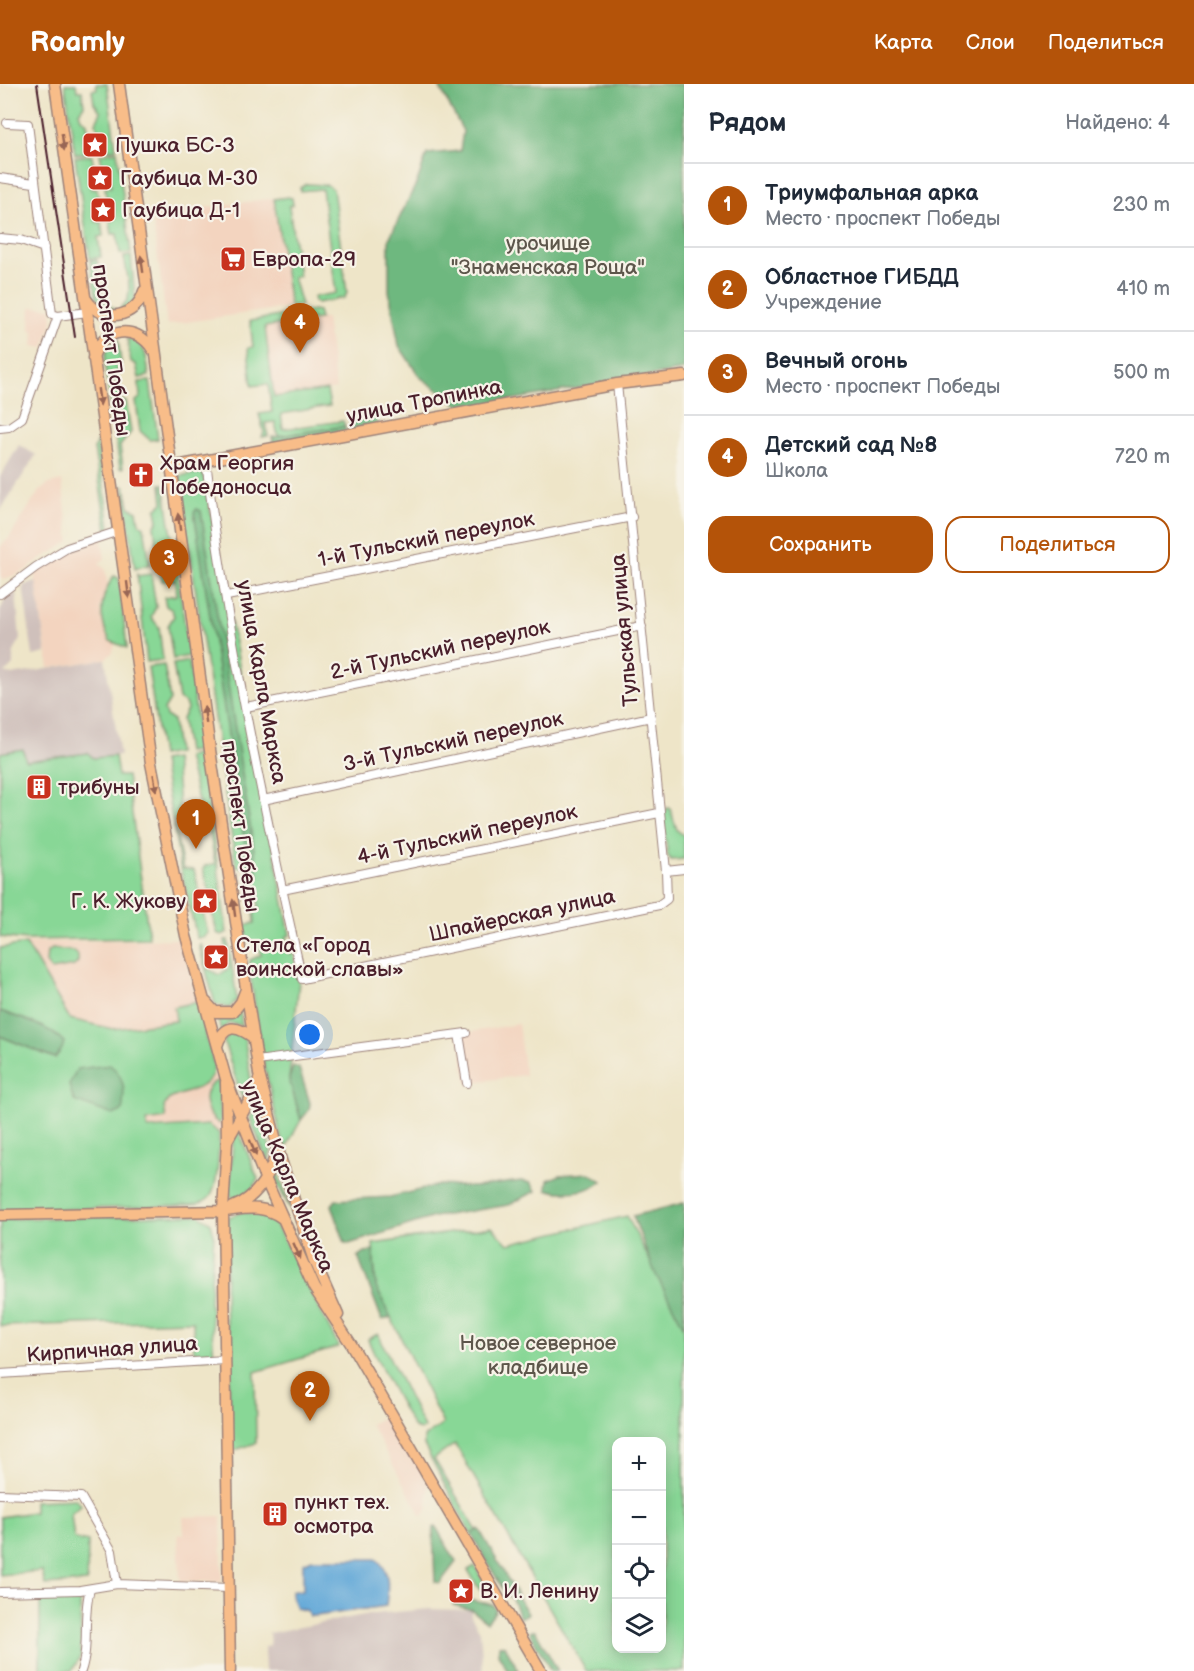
<!DOCTYPE html>
<html lang="ru">
<head>
<meta charset="utf-8">
<style>
  body { margin:0; font-family:"Balsamiq Sans",sans-serif; background:#f2f2f3; color:#1f2937 }
  .controls { position:absolute; right:18px; bottom:18px; display:grid; overflow:hidden; border-radius:12px; box-shadow:0 3px 15px #0003 }
  .controls button { width:54px; height:54px; display:grid; place-items:center; padding:0; border:0; border-bottom:2px solid #e0e1e3; background:#fff; color:#1f2937; font:30px sans-serif }
  .you { position:absolute; left:310px; top:951px; width:21px; height:21px; margin:-15px; border:4px solid #fff; border-radius:50%; background:#1a73e8; box-shadow:0 0 0 9px #1a73e833 }
  .badge { display:grid; place-items:center; width:39px; height:39px; border-radius:50%; background:#b45309; color:#fff; font-size:20px; font-weight:700 }
  .pin { position:absolute; translate:-50% -50px; filter:drop-shadow(0 2px 3px #0008) }
  .pin::after { content:''; position:absolute; top:32px; width:21px; height:18px; background:inherit; clip-path:polygon(0 0,100% 0,50% 100%) }
  .list { margin:0; padding:0; list-style:none }
  h2 { display:flex; justify-content:space-between; align-items:center; height:78px; margin:0; padding:0 24px; font-size:26px }
  h2 small { font-size:20px; font-weight:400; color:#747a83 }
  .list li { display:grid; grid-template-columns:39px 1fr auto; gap:18px; align-items:center; box-sizing:border-box; height:84px; padding:0 24px; border-top:2px solid #e0e1e3 }
  .list b { display:block; font-size:22px; white-space:nowrap }
  .list p { margin:0; font-size:20px; white-space:nowrap; color:#747a83 }
  .list em { font-size:20px; font-style:normal; color:#747a83 }
  .actions { display:flex; gap:12px; padding:18px 24px }
  .actions a { flex:1; padding:14px 0; border:2px solid #b45309; border-radius:18px; text-align:center; font-size:21px; color:#b45309 }
  .actions .main { background:#b45309; color:#fff }
  .icon { flex:none; width:33px; height:33px; fill:none; stroke:currentColor; stroke-width:2; stroke-linecap:round; stroke-linejoin:round }
  .map { position:relative; flex:none; width:684px; height:1587px; overflow:hidden }
  header { display:flex; align-items:center; gap:36px; box-sizing:border-box; height:84px; padding:0 30px; background:#b45309; color:#fff }
  header strong { font-size:28px }
  nav { display:flex; gap:33px; margin-inline-start:auto; font-size:21px }
  main { display:flex }
  aside { flex:1; background:#fff }
  .map>svg:first-child { display:block }
</style>
</head>
<body>
<header>
<strong>Roamly</strong>
<nav><a>Карта</a><a>Слои</a><a>Поделиться</a></nav>
</header>
<main>
<div class="map">
<svg width="684" height="1587" viewBox="0 0 684 1587">
  <rect width="100%" height="100%" fill="#f7f3e8"/>
  <filter id="ink" filterUnits="userSpaceOnUse"><feTurbulence type="fractalNoise" baseFrequency=".0167" numOctaves="2"/><feDisplacementMap in="SourceGraphic" scale="12" xChannelSelector="R" yChannelSelector="G"/><feConvolveMatrix kernelMatrix="1 2 1 2 8 2 1 2 1" color-interpolation-filters="sRGB"/></filter>
  <filter id="wash" filterUnits="userSpaceOnUse"><feTurbulence type="fractalNoise" baseFrequency=".008" numOctaves="4" result="noise"/><feDisplacementMap in="SourceGraphic" scale="24" xChannelSelector="R" yChannelSelector="G"/><feGaussianBlur stdDeviation="1.35" result="paint"/><feColorMatrix in="noise" values="0 0 0 0 0 0 0 0 0 0 0 0 0 0 0 0 0 1.4 0 .05"/><feComposite in="paint" operator="in"/></filter>
  <g filter="url(#wash)">
    <rect width="100%" height="100%" fill="#eee5c8"/>
    <!-- built -->
    <path fill="#f3d4bf" d="M274,114L289,223L167,241L152,131Z
      M31,223L52,224L53,236L44,264L33,262L34,248L30,247Z
      M326,234L336,305L274,314L264,243Z
      M62,397L70,458L40,475L27,486L3,496L0,492V463L9,454L38,409L48,400Z
      M102,455L105,475L99,479L105,485L108,502L100,524L102,536L115,560L112,569L105,575L49,584L34,488L54,474Z
      M181,855L198,921L178,926L180,937L114,948L68,937L22,859Z
      M518,940L525,991L467,999L459,950Z
      M220,991L223,1050L144,1053L140,998Z
      M390,1330L428,1399L427,1425L422,1433L370,1340Z
      M221,1432L222,1498L180,1497L178,1450H184L183,1433Z"/>
    <!-- industrial -->
    <path fill="#cfc0bb" d="M19,361L36,371L0,427V393Z
      M36,497L46,569L33,572L23,502Z
      M16,509L20,555L13,570V581L5,589L12,591L105,575L120,671L93,674L88,669L25,677L23,665L0,669V527L7,511Z
      M429,1525L471,1526V1532L480,1547L483,1587H265L264,1563L270,1562L269,1549L364,1531Z"/>
    <!-- green -->
    <path fill="#88d796" stroke="#697b60" stroke-width="1.5" fill-rule="evenodd" d="M65,0H76L77,7H82L84,21L79,28L81,34L87,39L89,53L84,54L86,69L75,70Z
      M96,0H107L116,65L105,66L103,52H99L96,38L101,28L94,19L92,6L97,5Z
      M117,67L131,169L120,170L117,150H112L110,137L115,135L113,118H107L105,104L111,103L108,85H103L100,70Z
      M92,71L94,87L88,88L91,105H97L99,119L93,121L96,138H101L103,152L98,153L101,173L90,175L75,73Z
      M306,100L327,101L333,105L347,209L344,214L317,219L314,217L313,213L336,209L322,105L300,107V104Z
      M288,113L292,114L293,121L289,122L299,192L293,193L301,221L290,222L274,115Z
      M131,172L135,216L122,229L121,223C136,213 126,188 124,173Z
      M97,176C100,192 97,219 114,224L115,230L98,221L90,177Z
      M313,226L318,227L320,235L265,243L274,313L327,306L330,322L281,330L283,345L343,337L345,342L278,352L275,338L265,339L268,352L262,353L264,348L259,330L272,328L268,300L252,302L248,264L253,263L250,237Z
      M127,254C148,260 146,273 149,292L139,294L136,280L131,278Z
      M118,255L121,279L117,282L118,296L107,298C105,280 100,265 118,255Z
      M150,297L158,355L150,356L140,347L136,317L140,314L139,298Z
      M119,301L121,316L126,318L131,348L120,362L123,384H120L108,302Z
      M97,357L110,443L107,446L94,365Z
      M203,388L290,851L286,853L289,870H294L299,897L289,995L301,1036L284,1067L264,981L250,890V876L261,871L259,859L248,856L243,841L255,839L254,826L259,823L255,796L250,794L248,782L236,783L180,399V392Z
      M161,400H164L176,479H159L154,442L158,437L156,425L163,419Z
      M123,402H125L129,423L137,427L139,439L144,443L150,480L135,485Z
      M177,483L189,572L173,575L168,542L174,532L172,526L166,522L164,513L177,511L175,496L162,497L161,489L175,487Z
      M137,489V492L151,490L156,523L151,533L159,543L163,576L147,578Z
      M114,492L119,494L127,564L110,557C98,534 99,513 114,492Z
      M189,577L201,666L187,668L182,635L187,625L185,619L179,615L173,580Z
      M164,581L170,616L164,626L166,632L173,636L177,669L161,672L148,583Z
      M23,665L26,677L88,669L93,674L115,672L118,692H127L149,854L26,856L0,853V669Z
      M202,670L227,849L221,851L217,849L211,824L215,821L213,809L208,805L203,785L205,782L215,780L207,732H202L187,673Z
      M175,675L180,735L174,737L183,785L194,786L199,807L196,810L197,821L202,825L208,849L204,853L197,854L181,787L162,677Z
      M667,724H670L677,746L684,752V775L671,776L668,772L662,731Z
      M225,856H228L237,916L229,924L215,920L199,861L201,860L208,885L219,891L229,884Z
      M26,860L70,935L113,945L176,937L174,923L197,918L214,981C213,1007 184,1006 168,1016L164,1023L166,1034L146,1037L148,1045L208,1041L219,1049C219,1063 219,1107 208,1115C199,1122 186,1121 175,1122L0,1127V952L54,974L29,937L0,927V864Z
      M52,865L73,867L78,871V878L74,882L51,886L46,879L47,868Z
      M240,928L242,941L229,939L221,946L217,933L230,934Z
      M230,948L244,952L251,996L242,1014L224,958Z
      M219,996L221,1037L219,1040C203,1028 198,1005 219,996Z
      M259,1020L271,1067L268,1079L250,1034Z
      M238,1045L258,1095L252,1105L235,1115L229,1110L234,1047Z
      M276,1084L293,1130L272,1090Z
      M241,1128L271,1131L339,1263L255,1288L256,1359L232,1367L225,1216L228,1134Z
      M199,1131L211,1139L214,1150L210,1215L214,1273L194,1274L193,1237L0,1242V1135Z
      M627,1132L684,1243V1587H586L455,1360L434,1375L477,1447L471,1450L424,1361V1353L443,1340L376,1203L373,1160L492,1143L508,1160ZM616,1358H662V1564H616Z
      M378,1250L424,1344L421,1346L414,1344C407,1333 368,1260 368,1255Z
      M76,1415L81,1421L71,1430L74,1455L88,1458L87,1498L45,1501L42,1487L0,1491V1433L34,1428V1417Z
      M475,1482L486,1503L480,1506L468,1486Z
      M80,1513L81,1571L72,1587H40V1515Z"/>
    <!-- forest -->
    <path fill="#6eb87f" stroke="#5c6c55" stroke-width="1.5" d="M438,0H684V286L463,324L420,293L399,262L389,207V155L417,98L427,70L460,67L463,47Z
      M375,330L378,341L352,346L350,335Z
      M345,342L346,350L274,362L272,353Z
      M197,425L201,427L258,792L255,796L250,794L194,428Z
      M0,927C22,935 47,941 64,958L62,965L55,974L0,952Z
      M110,981C126,993 125,1009 122,1027L113,1031L74,1017L69,1001L77,985Z
      M293,982L299,984L310,1019L309,1026L301,1036L289,995Z
      M590,1089L602,1097C591,1108 562,1111 547,1105L548,1096L560,1091Z
      M521,1097L531,1099L536,1107L509,1121L434,1133L349,1160L345,1159L332,1121L336,1116L390,1113L440,1101L476,1103Z
      M684,1119V1243L655,1189L633,1132Z
      M373,1167L376,1203L391,1234L382,1236L358,1173L365,1168Z
      M436,1443L456,1478L440,1499L435,1498L433,1444Z
      M479,1445L528,1530L520,1534L510,1511L507,1512L471,1450Z
      M455,1515C463,1515 484,1519 493,1521L496,1526L487,1538L472,1526L453,1521Z
      M531,1546H535L558,1587H551L530,1549Z
      M499,1561L505,1562L519,1587H508L498,1570Z"/>
    <!-- water -->
    <path fill="#62a8d8" stroke="#566482" stroke-width="1.5" d="M312,1475H376C391,1485 388,1506 386,1522L316,1532H309L307,1527L296,1524L291,1512L292,1507H303V1479Z"/>
  </g>
  <g filter="url(#ink)">
    <g fill="none" stroke-linecap="round" stroke-linejoin="round">
      <!-- minor casing -->
      <g stroke="#9c827a" stroke-width="10">
        <path id="minor" d="M7,39L28,40L52,230L58,232
          M0,94L34,99
          M0,154L21,156L44,164
          M617,300L666,787
          M0,344L9,343L22,334L58,232L87,228
          M206,377C227,551 264,725 302,895L659,821L667,815L666,787L684,785
          M0,510L36,483L67,464L119,447
          M227,512L632,433
          M246,623L642,542
          M263,716L651,633
          M282,806L659,729
          M459,950L467,999
          M257,977L466,949
          M0,1290L225,1276
          M0,1410L81,1413L112,1467L117,1500
          M0,1508L80,1506L117,1500L229,1504
          M81,1587C90,1561 82,1532 90,1505"/>
      </g>
      <!-- major casing -->
      <g stroke="#9c827a" stroke-width="13">
        <path id="major" d="M55,0L151,679L186,852L226,995L265,1094L314,1204L351,1260L541,1587
          M119,0L210,666L259,990L281,1076L314,1177L338,1231
          M86,215C102,240 136,235 144,207
          M93,274C101,244 137,239 153,266
          M171,383L617,300L684,292
          M206,918L215,928H233L241,918L246,905
          M217,962C224,939 237,941 254,954
          M226,998L227,1058L223,1127L230,1587
          M228,1055L257,1003L259,995
          M233,1123C257,1114 272,1089 277,1064
          M0,1131L223,1127C245,1125 263,1120 282,1134"/>
      </g>
      <!-- minor -->
      <use href="#minor" stroke="#fff" stroke-width="8"/>
      <!-- major -->
      <use href="#major" stroke="#f8bd89" stroke-width="10"/>
      <!-- rail -->
      <path stroke="#4a1f2b" stroke-width="2" d="M37,0L75,253"/>
    </g>
    <!-- one-way arrows -->
    <defs><path id="oneway-solid" d="M-6-.8H1V-3.2L6.5 0L1 3.2V.8H-6Z" transform="scale(1.5)"/></defs>
    <g fill="#986655">
      <use href="#oneway-solid" transform="translate(63 58) rotate(82)"/>
      <use href="#oneway-solid" transform="translate(142 180) rotate(-98)"/>
      <use href="#oneway-solid" transform="translate(99 313) rotate(82)"/>
      <use href="#oneway-solid" transform="translate(179 438) rotate(-98)"/>
      <use href="#oneway-solid" transform="translate(128 506) rotate(83)"/>
      <use href="#oneway-solid" transform="translate(205 631) rotate(-98)"/>
      <use href="#oneway-solid" transform="translate(155 699) rotate(80)"/>
      <use href="#oneway-solid" transform="translate(234 824) rotate(-98)"/>
      <use href="#oneway-solid" transform="translate(253 1064) rotate(69)"/>
      <use href="#oneway-solid" transform="translate(297 1167) rotate(66)"/>
    </g>
  </g>
  <!-- icons -->
  <defs>
    <g id="sight-square" transform="scale(1.35)"><rect x="-9" y="-9" width="18" height="18" rx="4" fill="#c8321e" stroke="#f7f3e8"/><path d="M0-6L1.8-2.2L6-1.7L2.9 1.2L3.7 5.4L0 3.3L-3.7 5.4L-2.9 1.2L-6-1.7L-1.8-2.2Z" fill="#fff"/></g>
    <g id="supermarket-square" transform="scale(1.35)"><rect x="-9" y="-9" width="18" height="18" rx="4" fill="#c8321e" stroke="#f7f3e8"/><path d="M-6-5.5h2.5l.6 2H6L4.5 2H-2.5L-4.4-4H-6ZM-1.5 3.2a1.3 1.3 0 1 0 .1 0ZM3 3.2a1.3 1.3 0 1 0 .1 0Z" fill="#fff"/></g>
    <g id="church-square" transform="scale(1.35)"><rect x="-9" y="-9" width="18" height="18" rx="4" fill="#c8321e" stroke="#f7f3e8"/><path d="M-1.2-6h2.4v3.5h3.3v2.4h-3.3V6h-2.4V-.1h-3.3v-2.4h3.3Z" fill="#fff"/></g>
    <g id="building-square" transform="scale(1.35)"><rect x="-9" y="-9" width="18" height="18" rx="4" fill="#c8321e" stroke="#f7f3e8"/><path d="M-4-6H4V6H1V3H-1V6H-4ZM-2.5-4.3h1.7v1.8h-1.7ZM.8-4.3h1.7v1.8H.8ZM-2.5-1h1.7V.8h-1.7ZM.8-1h1.7V.8H.8Z" fill="#fff"/></g>
  </defs>
  <g fill-rule="evenodd">
    <use href="#sight-square" x="95" y="61"/>
    <use href="#sight-square" x="100" y="94"/>
    <use href="#sight-square" x="103" y="126"/>
    <use href="#supermarket-square" x="233" y="175"/>
    <use href="#church-square" x="141" y="391"/>
    <use href="#building-square" x="39" y="703"/>
    <use href="#sight-square" x="205" y="817"/>
    <use href="#sight-square" x="216" y="873"/>
    <use href="#building-square" x="275" y="1430"/>
    <use href="#sight-square" x="461" y="1507"/>
  </g>
  <g text-anchor="middle" stroke-width="4.5" stroke-linejoin="round" paint-order="stroke">
    <!-- poi labels -->
    <g font-size="21" fill="#4a1f2b" stroke="#f7f3e8" text-anchor="start">
      <text x="115" y="68">Пушка БС-3</text>
      <text x="120" y="101">Гаубица М-30</text>
      <text x="122" y="133">Гаубица Д-1</text>
      <text x="252" y="182">Европа-29</text>
      <text x="160" y="386">Храм Георгия<tspan x="160" dy="24">Победоносца</tspan></text>
      <text x="58" y="710">трибуны</text>
      <text x="186" y="824" text-anchor="end">Г. К. Жукову</text>
      <text x="236" y="868">Стела «Город<tspan x="236" dy="24">воинской славы»</tspan></text>
      <text x="294" y="1425">пункт тех.<tspan x="294" dy="24">осмотра</tspan></text>
      <text x="480" y="1514">В. И. Ленину</text>
    </g>
    <!-- park labels -->
    <g font-size="21" fill="#5d564b" stroke="#f7f3e8">
      <text x="548" y="166">урочище<tspan x="548" dy="24">"Знаменская Роща"</tspan></text>
      <text x="538" y="1266">Новое северное<tspan x="538" dy="24">кладбище</tspan></text>
    </g>
    <!-- street labels -->
    <g font-size="21" fill="#4a1f2b" stroke="#f7f3e8">
      <text transform="translate(112 266) rotate(82)" y="7">проспект Победы</text>
      <text transform="translate(424 317) rotate(-11)" y="7">улица Тропинка</text>
      <text transform="translate(426 455) rotate(-11)" y="7">1-й Тульский переулок</text>
      <text transform="translate(624 546) rotate(-95)" y="7">Тульская улица</text>
      <text transform="translate(440 565) rotate(-12)" y="7">2-й Тульский переулок</text>
      <text transform="translate(262 598) rotate(80)" y="7">улица Карла Маркса</text>
      <text transform="translate(453 657) rotate(-12)" y="7">3-й Тульский переулок</text>
      <text transform="translate(241 742) rotate(82)" y="7">проспект Победы</text>
      <text transform="translate(467 750) rotate(-12)" y="7">4-й Тульский переулок</text>
      <text transform="translate(522 831) rotate(-12)" y="7">Шпайерская улица</text>
      <text transform="translate(288 1092) rotate(67)" y="7">улица Карла Маркса</text>
      <text transform="translate(112 1265) rotate(-4)" y="7">Кирпичная улица</text>
    </g>
  </g>
</svg>
<div class="controls">
<button>+</button>
<button>−</button>
<button><svg class="icon" aria-label="locate" viewBox="0 0 24 24"><circle cx="12" cy="12" r="6"/><path d="M12 2v4M12 18v4M2 12h4M18 12h4"/></svg></button>
<button><svg class="icon" aria-label="layers" viewBox="0 0 24 24"><path d="M12 4l9 5-9 5-9-5zM3 14l9 5 9-5"/></svg></button>
</div>
<div class="you"></div>
<div class="pin badge" style="left:196px;top:765px">1</div>
<div class="pin badge" style="left:310px;top:1337px">2</div>
<div class="pin badge" style="left:169px;top:505px">3</div>
<div class="pin badge" style="left:300px;top:269px">4</div>
</div>
<aside>
<h2>Рядом<small>Найдено: 4</small></h2>
<ul class="list">
<li><span class="badge">1</span><div><b>Триумфальная арка</b><p>Место · проспект Победы</p></div><em>230 m</em></li>
<li><span class="badge">2</span><div><b>Областное ГИБДД</b><p>Учреждение</p></div><em>410 m</em></li>
<li><span class="badge">3</span><div><b>Вечный огонь</b><p>Место · проспект Победы</p></div><em>500 m</em></li>
<li><span class="badge">4</span><div><b>Детский сад №8</b><p>Школа</p></div><em>720 m</em></li>
</ul>
<div class="actions"><a class="main">Сохранить</a><a>Поделиться</a></div>
</aside>
</main>
</body>
</html>
